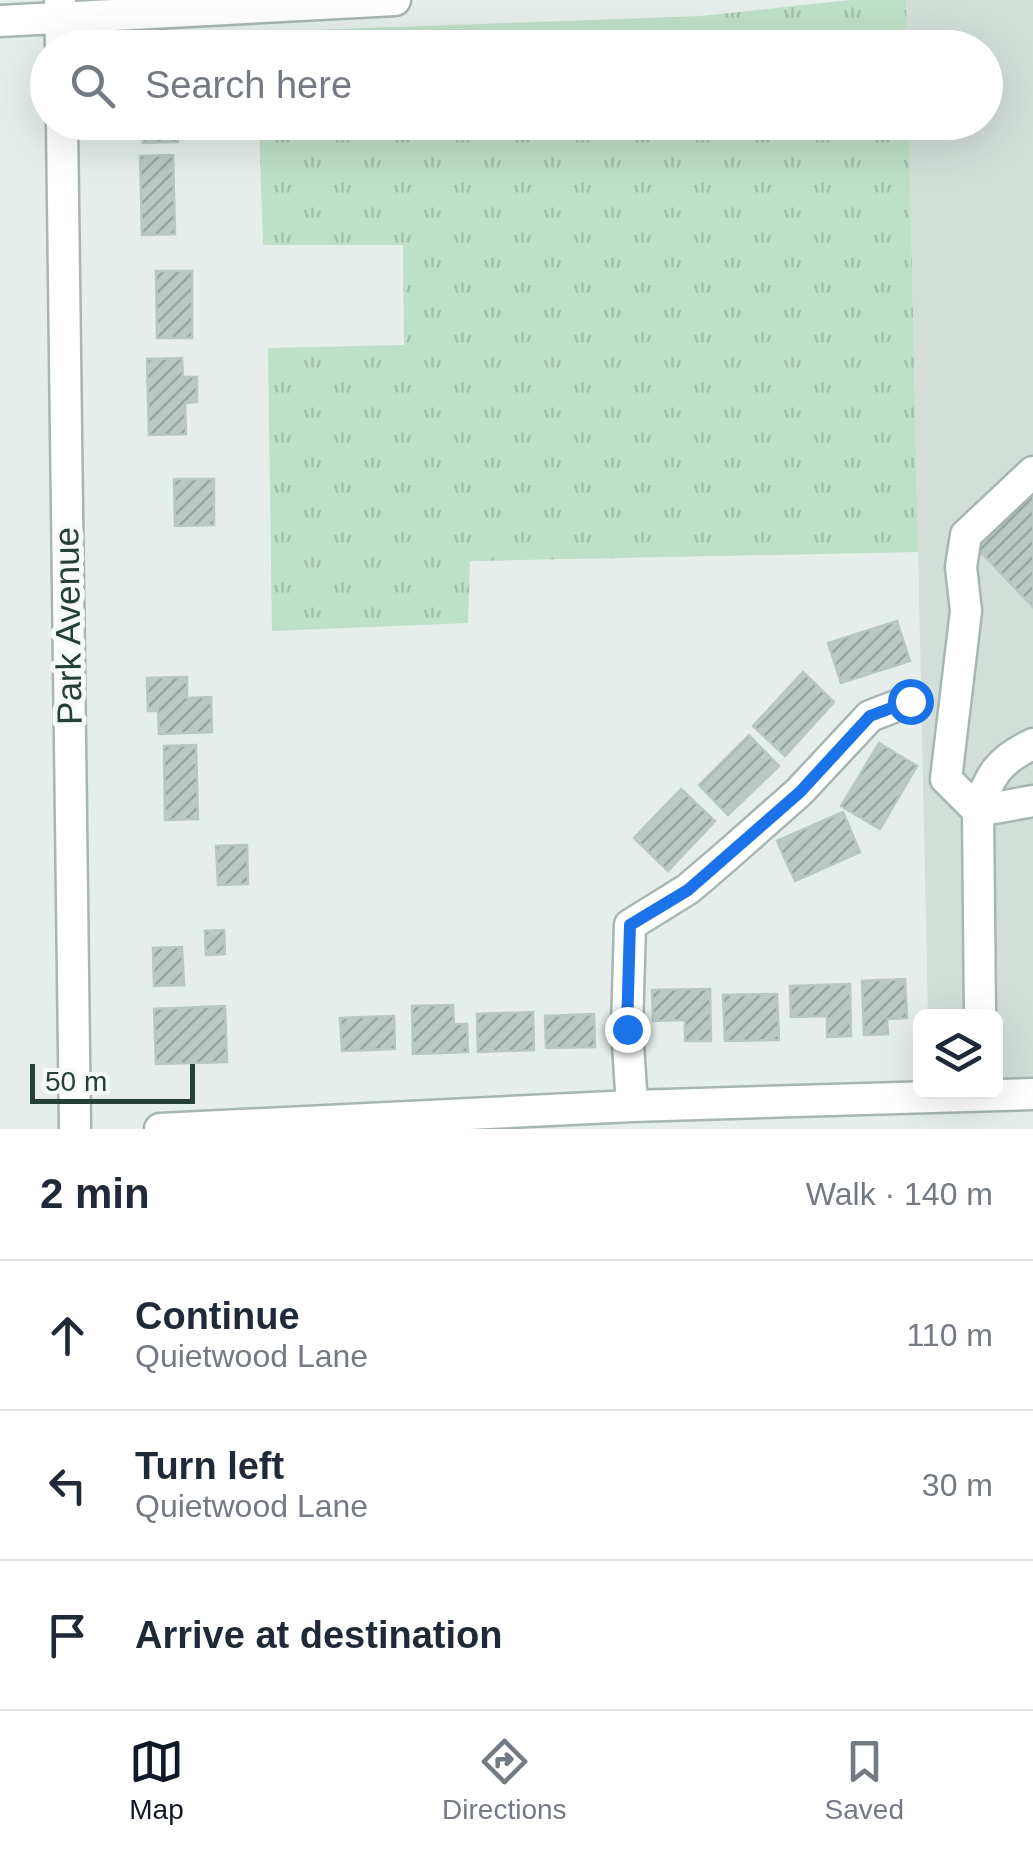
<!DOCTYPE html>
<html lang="en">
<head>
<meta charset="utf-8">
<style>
  body { margin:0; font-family:Helvetica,sans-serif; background:#f6f6f7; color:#1f2937 }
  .controls { position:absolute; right:30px; bottom:30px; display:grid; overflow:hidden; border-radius:15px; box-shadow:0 10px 40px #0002 }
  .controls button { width:90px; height:90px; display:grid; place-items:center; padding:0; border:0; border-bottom:2px solid #e0e1e3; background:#fff; color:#1f2937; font:50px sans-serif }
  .scale { position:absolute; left:30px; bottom:25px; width:165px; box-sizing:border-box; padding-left:10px; border:5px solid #244039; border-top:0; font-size:28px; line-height:35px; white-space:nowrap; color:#244039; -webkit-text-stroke:8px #f6faf8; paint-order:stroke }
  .stop { position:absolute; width:30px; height:30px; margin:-22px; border:8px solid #1a73e8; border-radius:50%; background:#fff }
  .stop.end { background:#1a73e8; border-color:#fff; box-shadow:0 2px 10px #0008 }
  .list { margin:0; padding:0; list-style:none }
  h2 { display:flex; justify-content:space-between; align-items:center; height:130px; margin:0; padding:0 40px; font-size:42px }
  h2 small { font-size:32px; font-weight:400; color:#747a83 }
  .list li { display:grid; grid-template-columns:65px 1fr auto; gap:30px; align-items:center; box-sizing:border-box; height:150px; padding:0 40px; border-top:2px solid #e0e1e3 }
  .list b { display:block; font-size:38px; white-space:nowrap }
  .list p { margin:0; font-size:32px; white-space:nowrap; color:#747a83 }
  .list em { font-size:32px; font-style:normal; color:#747a83 }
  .icon { flex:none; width:55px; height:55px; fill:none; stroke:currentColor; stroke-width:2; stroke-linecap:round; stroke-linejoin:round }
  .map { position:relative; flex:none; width:1033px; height:1129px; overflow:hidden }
  .search { position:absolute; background:#fff; box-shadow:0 10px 40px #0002; left:30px; right:30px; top:30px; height:110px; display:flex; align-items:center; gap:25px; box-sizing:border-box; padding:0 35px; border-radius:55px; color:#747a83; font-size:38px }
  .sheet { height:580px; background:#fff }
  nav { display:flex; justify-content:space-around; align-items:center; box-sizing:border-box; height:140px; border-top:2px solid #e0e1e3; background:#fff; font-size:28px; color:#747a83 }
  nav a { display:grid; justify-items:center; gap:5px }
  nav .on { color:#111827 }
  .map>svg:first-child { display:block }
</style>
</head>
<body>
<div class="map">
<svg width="1033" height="1129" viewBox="0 0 1033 1129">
  <defs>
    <pattern id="park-tufts" width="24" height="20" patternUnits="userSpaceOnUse" patternTransform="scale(2.5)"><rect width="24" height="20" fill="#bedfc8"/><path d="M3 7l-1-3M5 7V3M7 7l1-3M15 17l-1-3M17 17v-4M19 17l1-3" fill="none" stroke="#a3c0ad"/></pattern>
    <pattern id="building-hatch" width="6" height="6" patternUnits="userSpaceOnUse" patternTransform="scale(2.5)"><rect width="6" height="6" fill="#bac9c3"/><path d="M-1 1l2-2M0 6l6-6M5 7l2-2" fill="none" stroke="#97a59f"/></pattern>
  </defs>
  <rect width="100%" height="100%" fill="#e5eeea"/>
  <!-- built -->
  <path fill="#d3ded9" d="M906,0H1033V1082L996,1084V1016H928L909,123L986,122V48L907,47Z"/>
  <!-- park -->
  <path fill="url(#park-tufts)" d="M850,0H906L907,47H256V32L702,16Z
    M259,123H909L918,552L470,561L468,623L272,631L268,348L404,345L403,245H263Z"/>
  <!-- building -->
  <path fill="url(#building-hatch)" stroke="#b7c8c1" stroke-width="2.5" d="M142,122H177L178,142L143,143Z
    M173,155L175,234L142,235L140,156Z
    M156,271H192V338H157Z
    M182,358L183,377H197V402L185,403L186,434L149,435L147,359Z
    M174,479H214V525L175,526Z
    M1033,490V607L975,546Z
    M897,621L910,661L841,683L828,643Z
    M803,672L834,702L785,756L753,726Z
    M187,677V698L211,697L212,732L159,734L158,711H148L147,678Z
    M749,735L779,766L728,815L699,785Z
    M879,743L917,766L880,829L841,806Z
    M196,745L198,819L165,820L164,746Z
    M681,789L715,821L668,871L634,838Z
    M843,812L860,852L795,881L777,841Z
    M247,845L248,884L218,885L216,846Z
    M224,930L225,954L206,955L205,931Z
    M182,947L184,985L154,986L153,948Z
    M905,979L907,1018L887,1019L888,1034L864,1035L862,981Z
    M850,984L851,1036L827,1037V1016L791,1017L790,986Z
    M710,989L711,1041H685V1020L653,1021L652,990Z
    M777,994L779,1040L725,1041L723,995Z
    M453,1005L454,1024H467L468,1052L413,1054L412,1006Z
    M225,1006L227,1062L156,1064L154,1009Z
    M533,1012L534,1050L478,1052L477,1014Z
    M594,1014L595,1047L546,1048L545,1016Z
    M394,1016L395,1049L342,1051L340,1018Z"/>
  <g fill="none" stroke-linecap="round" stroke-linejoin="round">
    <!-- minor casing -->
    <g stroke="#a7b6b1" stroke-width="35">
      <path id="minor" d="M60,0L61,48
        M0,21L395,0
        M62,122L75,1129
        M978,811L946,779L966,611L961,567L966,535L1033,472
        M978,811L1033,801
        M980,1016L978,811C989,775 999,760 1033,744
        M632,1106L627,1029L630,925L688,889L722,860L799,792L870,716L909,701
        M160,1129L632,1106L1033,1094"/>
    </g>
    <!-- minor -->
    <use href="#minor" stroke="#fff" stroke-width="30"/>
  </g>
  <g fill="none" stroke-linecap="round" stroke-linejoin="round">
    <!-- route -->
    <path stroke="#1a73e8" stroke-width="12" d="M627,1029L630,925L688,890L800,792L870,716L910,701"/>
  </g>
  <g text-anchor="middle" stroke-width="10" stroke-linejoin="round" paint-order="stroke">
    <!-- street labels -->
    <g font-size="35" fill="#244039" stroke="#f6faf8">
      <text transform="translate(68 626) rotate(-91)" y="12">Park Avenue</text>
    </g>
  </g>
</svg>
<div class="controls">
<button><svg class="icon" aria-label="layers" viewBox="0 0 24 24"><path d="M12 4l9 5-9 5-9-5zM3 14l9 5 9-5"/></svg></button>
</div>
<div class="scale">50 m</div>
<div class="stop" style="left:910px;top:701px"></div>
<div class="stop end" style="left:627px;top:1029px"></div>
<div class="search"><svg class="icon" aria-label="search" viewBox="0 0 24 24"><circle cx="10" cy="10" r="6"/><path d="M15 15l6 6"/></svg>Search here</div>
</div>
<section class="sheet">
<h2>2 min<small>Walk · 140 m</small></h2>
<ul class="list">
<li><svg class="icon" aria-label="ahead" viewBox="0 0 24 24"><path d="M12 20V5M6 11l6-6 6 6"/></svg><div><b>Continue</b><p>Quietwood Lane</p></div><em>110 m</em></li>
<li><svg class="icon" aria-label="left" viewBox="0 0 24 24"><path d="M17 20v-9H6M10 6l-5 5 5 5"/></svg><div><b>Turn left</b><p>Quietwood Lane</p></div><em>30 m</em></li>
<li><svg class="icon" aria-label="arrive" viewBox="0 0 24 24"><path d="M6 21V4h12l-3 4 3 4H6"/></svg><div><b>Arrive at destination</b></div></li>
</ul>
</section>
<nav>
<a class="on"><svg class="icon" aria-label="map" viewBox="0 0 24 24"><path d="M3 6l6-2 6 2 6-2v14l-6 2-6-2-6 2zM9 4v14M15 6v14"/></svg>Map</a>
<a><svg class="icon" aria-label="directions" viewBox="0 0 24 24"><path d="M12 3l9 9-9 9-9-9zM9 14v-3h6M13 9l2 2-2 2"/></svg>Directions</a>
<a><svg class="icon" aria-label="saved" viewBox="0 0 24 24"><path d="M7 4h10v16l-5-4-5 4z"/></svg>Saved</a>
</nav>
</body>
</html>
